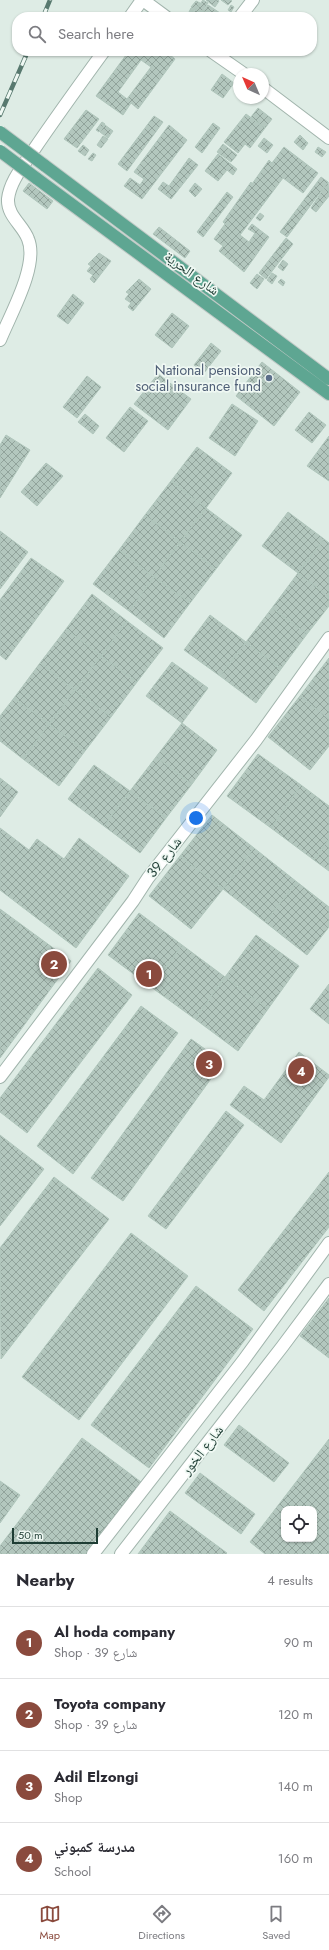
<!DOCTYPE html>
<html lang="en">
<head>
<meta charset="utf-8">
<style>
  body { margin:0; font-family:Jost,"Noto Naskh Arabic",sans-serif; background:#f2f2f3; color:#2b2b33 }
  .controls { position:absolute; right:12px; bottom:12px; display:grid; overflow:hidden; border-radius:8px; box-shadow:0 1px 3px #0004 }
  .controls button { width:36px; height:36px; display:grid; place-items:center; padding:0; border:0; border-bottom:1px solid #e1e1e2; background:#fff; color:#2b2b33; font:20px sans-serif }
  .compass { position:absolute; left:233px; top:68px; width:36px; height:36px; border-radius:50%; background:#fff; box-shadow:0 1px 3px #0004; rotate:316deg }
  .scale { position:absolute; left:12px; bottom:10px; width:86px; box-sizing:border-box; padding-left:4px; border:2px solid #1e3d34; border-top:0; font-size:11px; line-height:14px; white-space:nowrap; color:#1e3d34; -webkit-text-stroke:3px #eff8f3; paint-order:stroke }
  .you { position:absolute; left:196px; top:818px; width:14px; height:14px; margin:-10px; border:3px solid #fff; border-radius:50%; background:#1a73e8; box-shadow:0 0 0 6px #1a73e833 }
  .badge { display:grid; place-items:center; width:26px; height:26px; border-radius:50%; background:#8a4a3d; color:#fff; font-size:13px; font-weight:700 }
  .pin { position:absolute; translate:-50% -50%; border:2px solid #fff; box-shadow:0 1px 4px #0006 }
  .list { margin:0; padding:0; list-style:none }
  h2 { display:flex; justify-content:space-between; align-items:center; height:52px; margin:0; padding:0 16px; font-size:17px }
  h2 small { font-size:13px; font-weight:400; color:#7c7c81 }
  .list li { display:grid; grid-template-columns:26px 1fr auto; gap:12px; align-items:center; box-sizing:border-box; height:72px; padding:0 16px; border-top:1px solid #e1e1e2 }
  .list b { display:block; font-size:15px; white-space:nowrap }
  .list p { margin:0; font-size:13px; white-space:nowrap; color:#7c7c81 }
  .list em { font-size:13px; font-style:normal; color:#7c7c81 }
  .icon { flex:none; width:22px; height:22px; fill:none; stroke:currentColor; stroke-width:2; stroke-linecap:round; stroke-linejoin:round }
  .map { position:relative; flex:none; width:329px; height:1554px; overflow:hidden }
  .search { position:absolute; background:#fff; box-shadow:0 1px 3px #0004; left:12px; right:12px; top:12px; height:44px; display:flex; align-items:center; gap:10px; box-sizing:border-box; padding:0 14px; border-radius:16px; color:#7c7c81; font-size:15px }
  .sheet { height:340px; background:#fff }
  nav { display:flex; justify-content:space-around; align-items:center; box-sizing:border-box; height:56px; border-top:1px solid #e1e1e2; background:#fff; font-size:11px; color:#7c7c81 }
  nav a { display:grid; justify-items:center; gap:2px }
  nav .on { color:#8a4a3d }
  .map>svg:first-child { display:block }
</style>
</head>
<body>
<div class="map">
<svg width="329" height="1554" viewBox="0 0 329 1554">
  <defs>
    <pattern id="building-cross-hatch" width="8" height="8" patternUnits="userSpaceOnUse"><rect width="8" height="8" fill="#b3c7be"/><path d="M0 0l8 8M0 8l8-8" fill="none" stroke="#91a39b"/></pattern>
  </defs>
  <rect width="100%" height="100%" fill="#deece5"/>
  <!-- building -->
  <path fill="url(#building-cross-hatch)" stroke="#b0c6bc" fill-rule="evenodd" d="M203,0L208,3L198,17L193,13Z
    M206,0H218L219,1L215,7Z
    M221,0H231L232,1L228,5Z
    M196,1L200,3L195,10L191,7Z
    M208,5L220,13L217,17H212L203,11Z
    M231,5L234,7L231,12L228,10Z
    M191,8L194,10L192,14L189,12Z
    M203,11L211,17H199Z
    M129,51H165L175,59L138,109L131,103L123,115L96,96ZM141,60L151,67L127,99L118,92Z
    M222,74L234,83L223,98L211,90Z
    M258,108L272,119L265,128L251,117Z
    M86,110L99,119L77,148L64,139Z
    M246,114L265,128L250,148L245,144L238,153L224,142Z
    M154,116L163,122L127,171L118,164Z
    M102,122L105,124L99,132L96,130Z
    M213,123L220,128L202,153L195,147Z
    M105,125L113,131L108,138L100,132Z
    M169,125L187,140L142,199L124,186L130,178L140,185L144,179L134,172Z
    M300,135L308,143L303,150L294,142Z
    M103,136L108,139L101,148L97,145Z
    M264,138L273,145L267,153L258,146Z
    M223,144L237,155L231,162L217,152Z
    M83,145L89,150L85,156L78,151Z
    M284,147L318,173L303,193L283,178L240,235L249,242L255,233L248,229L252,224L269,237L244,272L219,251L223,246L214,239L225,224L223,222L251,182L252,184L269,160L272,163Z
    M318,147L326,152L322,157L315,152Z
    M93,153L96,155L92,161L88,159Z
    M218,154L237,169L233,175L227,170L218,181L205,171Z
    M189,158L198,165L171,199L158,189L163,182L169,186Z
    M321,177L328,182L287,237L280,232Z
    M328,182L329,196L316,212L311,208Z
    M29,183L53,201L47,209L23,191Z
    M195,183L202,189L195,197L189,191Z
    M227,192L233,197L203,237L197,232Z
    M260,213L264,216L260,221L256,218Z
    M159,227L190,251L185,258L153,234Z
    M286,238L293,244L266,279L259,273Z
    M99,253L111,261L94,283L90,279L93,275L87,271L91,266L88,264Z
    M283,260L288,264L283,271L278,267Z
    M272,273L277,276L272,284L267,280Z
    M257,274L264,279L257,289L250,283Z
    M139,279L151,289L133,311L128,307L131,303L125,299L129,294L126,292Z
    M281,279L285,282L283,286L278,282Z
    M73,294L84,303L68,324L57,316Z
    M172,313L189,326L172,348L155,335Z
    M211,343L221,351L204,373L194,365Z
    M262,362L300,392L274,426L236,396Z
    M158,374L191,399L168,430L134,404Z
    M87,376L101,387L77,418L63,407Z
    M232,404L258,421L235,456L209,438Z
    M130,407L148,421L124,452L106,438Z
    M309,412L326,425L312,443L295,430Z
    M85,414L99,426L93,434L78,422Z
    M6,435L30,450L0,498V445Z
    M329,436V481L307,466Z
    M197,447L232,473L206,508L171,481Z
    M46,463L63,476L37,506L21,492Z
    M171,481L206,508L180,542L145,515Z
    M206,508L242,535L216,569L180,542Z
    M288,512L324,539L298,573L262,546Z
    M145,515L180,542L154,577L119,550Z
    M0,531L28,552L0,589Z
    M324,539L329,543V597L298,573Z
    M180,542L216,569L190,603L154,577Z
    M119,550L154,577L129,611L93,584Z
    M31,558L64,581L6,660L0,655V600Z
    M298,573L329,597V606L307,634L272,608Z
    M154,577L190,603L164,638L129,611Z
    M92,594L127,621L101,656L66,629Z
    M272,608L307,634L281,669L246,642Z
    M210,615L246,642L220,676L184,650Z
    M127,621L163,648L137,682L101,656Z
    M66,629L101,656L75,690L40,663Z
    M246,642L281,669L256,703L220,676Z
    M101,656L137,682L111,717L75,690Z
    M329,658V719L300,696Z
    M172,662L208,688L182,723L146,696Z
    M40,663L75,690L49,724L14,698Z
    M75,690L111,717L85,751L49,724Z
    M300,696L329,719V746L310,770L268,737Z
    M14,698L49,724L23,759L0,741V716Z
    M182,723L217,750L192,784L156,757Z
    M49,724L85,751L59,786L23,759Z
    M258,754L301,785L271,828L227,796Z
    M156,757L192,784L166,818L130,791Z
    M94,765L130,791L104,826L68,799Z
    M0,778L18,792L0,817Z
    M301,785L329,806V839L314,860L271,828Z
    M130,791L166,818L140,853L104,826Z
    M212,815L254,848L223,889L180,856Z
    M0,828L29,850L37,839L64,859L79,838L129,876L76,948L0,890Z
    M329,839V871L314,860Z
    M254,848L297,882L265,922L223,889Z
    M180,856L223,889L191,929L149,896Z
    M297,882L329,907V927L307,955L265,922Z
    M0,909L71,961L0,1058Z
    M139,913L182,945L151,987L108,955Z
    M256,935L299,966L268,1009L225,977Z
    M182,945L225,977L195,1019L151,987Z
    M98,968L132,995L27,1133L0,1112V1098Z
    M225,977L268,1009L238,1051L195,1019Z
    M329,984V1024L310,1009Z
    M141,1006L178,1033L73,1174L37,1146Z
    M191,1039L223,1062L123,1201L91,1178Z
    M299,1052L329,1075V1077L281,1143L230,1105L244,1086L264,1100Z
    M226,1111L244,1125L166,1229L148,1216Z
    M0,1135L44,1169L0,1226Z
    M329,1172V1227L264,1311L238,1290Z
    M54,1177L109,1219L1,1359L0,1248Z
    M131,1233L188,1276L79,1420L22,1377Z
    M196,1286L253,1329L149,1468L91,1425Z
    M329,1298V1358L300,1336Z
    M239,1425L289,1463L274,1482L224,1445Z
    M82,1438L141,1482L87,1554H0V1546Z
    M329,1439V1554H265L250,1542ZM284,1509H314V1539H284Z
    M200,1473L255,1514L241,1534L185,1493Z
    M0,1481L20,1495L0,1523Z
    M170,1511L227,1553L226,1554H138Z"/>
  <g fill="none" stroke-linecap="round" stroke-linejoin="round">
    <!-- minor casing -->
    <g stroke="#a1b4ac" stroke-width="14">
      <path id="minor" d="M143,0L166,17
        M130,17L142,0
        M240,17L253,0
        M211,51L244,74
        M263,88L329,138
        M0,340C10,315 39,265 28,239C23,225 7,216 8,199C10,181 24,165 33,151C56,117 80,84 104,51
        M0,1077L133,901L148,878L256,740L329,638
        M93,1554L243,1361L329,1243
        M121,1554L282,1347L329,1284"/>
    </g>
    <!-- major casing -->
    <g stroke="#c0c9c6" stroke-width="14">
      <path id="major" d="M44,165L329,379
        M36,178L329,394"/>
    </g>
    <!-- minor -->
    <use href="#minor" stroke="#fff" stroke-width="12"/>
    <!-- major -->
    <use href="#major" stroke="#5ea692" stroke-width="12"/>
    <!-- rail casing -->
    <g stroke="#58796f" stroke-width="4.5">
      <path id="rail" d="M43,17L50,0
        M0,115L28,51"/>
    </g>
    <!-- rail -->
    <use href="#rail" stroke="#eff8f3" stroke-width="3" stroke-dasharray="9" stroke-linecap="butt"/>
    <!-- major-bridge casing -->
    <g stroke="#c0c9c6" stroke-width="14" stroke-linecap="butt">
      <path id="major-bridge" d="M0,132L44,165
        M0,151L36,178"/>
    </g>
    <!-- major-bridge -->
    <use href="#major-bridge" stroke="#5ea692" stroke-width="12"/>
  </g>
  <!-- markers -->
  <circle fill="#5c6f8a" stroke="#eff8f3" stroke-width="1.5" cx="269" cy="378" r="4"/>
  <g text-anchor="middle" stroke-width="3.5" stroke-linejoin="round" paint-order="stroke">
    <!-- street labels -->
    <g font-size="14" fill="#1e3d34" stroke="#eff8f3">
      <text transform="translate(192 273) rotate(36)" y="5">شارع الحرية</text>
      <text transform="translate(164 857) rotate(-52)" y="5">شارع 39</text>
      <text transform="translate(202 1450) rotate(-52)" y="5">شارع الخور</text>
    </g>
    <!-- service labels -->
    <g font-size="14" fill="#4e5e75" stroke="#eff8f3" text-anchor="end">
      <text x="261" y="375">National pensions<tspan x="261" dy="16">social insurance fund</tspan></text>
    </g>
  </g>
</svg>
<div class="controls">
<button><svg class="icon" aria-label="locate" viewBox="0 0 24 24"><circle cx="12" cy="12" r="6"/><path d="M12 2v4M12 18v4M2 12h4M18 12h4"/></svg></button>
</div>
<svg class="compass" viewBox="-18 -18 36 36"><path d="M0-13l5 13h-10z" fill="#e53935"/><path d="M0 13l5-13h-10z" fill="#7c7c81"/></svg>
<div class="scale">50 m</div>
<div class="you"></div>
<div class="pin badge" style="left:149px;top:974px">1</div>
<div class="pin badge" style="left:54px;top:964px">2</div>
<div class="pin badge" style="left:209px;top:1064px">3</div>
<div class="pin badge" style="left:301px;top:1071px">4</div>
<div class="search"><svg class="icon" aria-label="search" viewBox="0 0 24 24"><circle cx="10" cy="10" r="6"/><path d="M15 15l6 6"/></svg>Search here</div>
</div>
<section class="sheet">
<h2>Nearby<small>4 results</small></h2>
<ul class="list">
<li><span class="badge">1</span><div><b>Al hoda company</b><p>Shop · شارع 39</p></div><em>90 m</em></li>
<li><span class="badge">2</span><div><b>Toyota company</b><p>Shop · شارع 39</p></div><em>120 m</em></li>
<li><span class="badge">3</span><div><b>Adil Elzongi</b><p>Shop</p></div><em>140 m</em></li>
<li><span class="badge">4</span><div><b>مدرسة كمبوني</b><p>School</p></div><em>160 m</em></li>
</ul>
</section>
<nav>
<a class="on"><svg class="icon" aria-label="map" viewBox="0 0 24 24"><path d="M3 6l6-2 6 2 6-2v14l-6 2-6-2-6 2zM9 4v14M15 6v14"/></svg>Map</a>
<a><svg class="icon" aria-label="directions" viewBox="0 0 24 24"><path d="M12 3l9 9-9 9-9-9zM9 14v-3h6M13 9l2 2-2 2"/></svg>Directions</a>
<a><svg class="icon" aria-label="saved" viewBox="0 0 24 24"><path d="M7 4h10v16l-5-4-5 4z"/></svg>Saved</a>
</nav>
</body>
</html>
